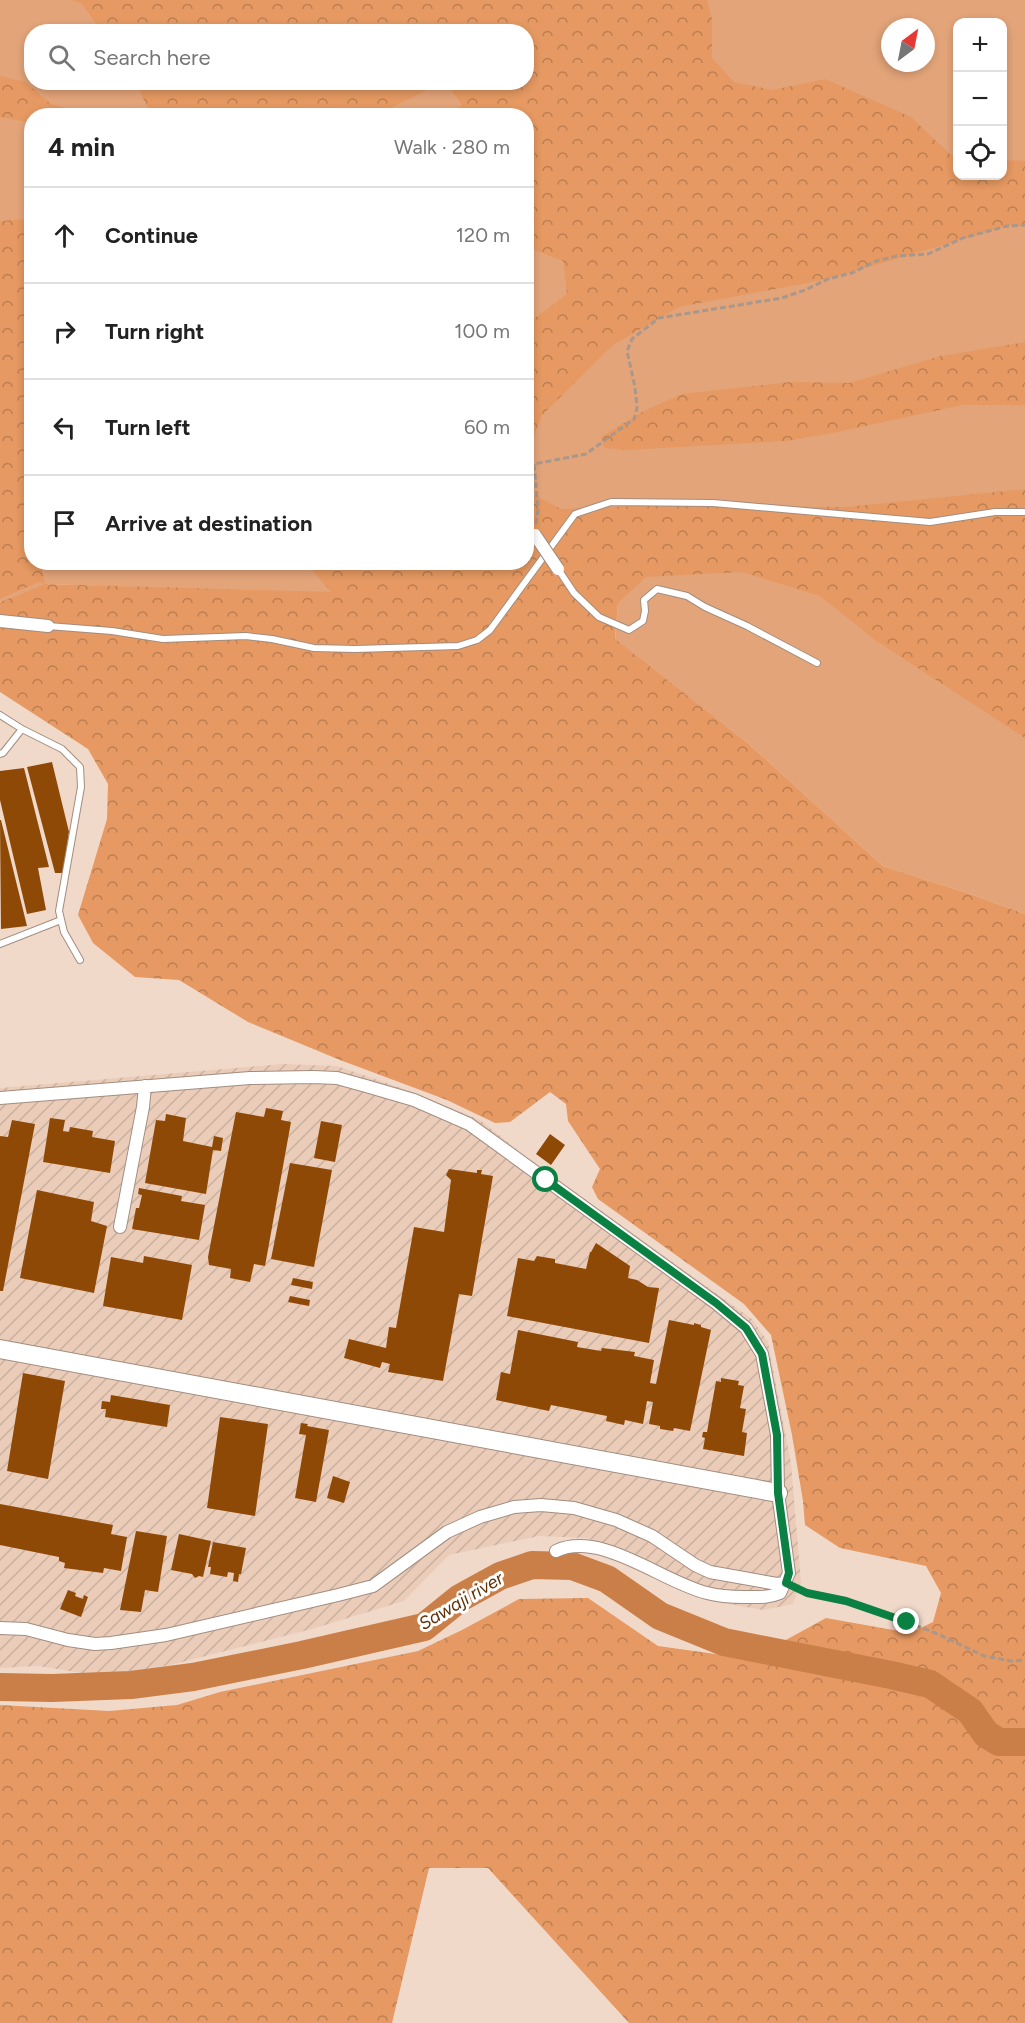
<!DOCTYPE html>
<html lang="en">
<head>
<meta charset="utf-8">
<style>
  body { margin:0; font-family:Figtree,sans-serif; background:#f2f2f2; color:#222 }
  .controls { position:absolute; right:18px; top:18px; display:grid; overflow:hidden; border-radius:12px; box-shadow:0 3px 9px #0003 }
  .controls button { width:54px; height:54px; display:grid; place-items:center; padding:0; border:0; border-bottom:2px solid #e0e0e0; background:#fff; color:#222; font:30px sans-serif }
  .compass { position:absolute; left:881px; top:18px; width:54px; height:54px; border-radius:50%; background:#fff; box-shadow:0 3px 9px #0003; rotate:32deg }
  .stop { position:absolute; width:18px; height:18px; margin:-14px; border:4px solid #0b8043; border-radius:50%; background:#fff }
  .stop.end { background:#0b8043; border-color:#fff; box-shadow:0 2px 6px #0008 }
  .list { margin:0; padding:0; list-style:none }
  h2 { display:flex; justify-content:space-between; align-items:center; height:78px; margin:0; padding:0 24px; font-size:26px }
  h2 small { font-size:20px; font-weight:400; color:#767676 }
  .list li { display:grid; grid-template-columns:39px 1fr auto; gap:18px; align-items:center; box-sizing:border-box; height:96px; padding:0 24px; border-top:2px solid #e0e0e0 }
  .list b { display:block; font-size:22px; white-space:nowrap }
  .list em { font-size:20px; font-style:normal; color:#767676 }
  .icon { flex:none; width:33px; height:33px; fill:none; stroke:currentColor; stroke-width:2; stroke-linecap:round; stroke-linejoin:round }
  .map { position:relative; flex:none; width:1025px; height:2023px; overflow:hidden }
  .search { position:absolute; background:#fff; box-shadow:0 3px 9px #0003; left:24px; top:24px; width:510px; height:66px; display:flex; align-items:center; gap:15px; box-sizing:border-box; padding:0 21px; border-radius:24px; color:#767676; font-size:22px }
  .panel { position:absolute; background:#fff; box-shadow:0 3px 9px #0003; left:24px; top:108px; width:510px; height:462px; border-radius:24px }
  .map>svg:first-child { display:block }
</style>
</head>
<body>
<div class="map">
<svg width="1025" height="2023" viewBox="0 0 1025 2023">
  <defs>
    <pattern id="industrial-furrows" width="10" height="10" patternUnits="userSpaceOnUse" patternTransform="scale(1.5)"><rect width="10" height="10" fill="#eaccb9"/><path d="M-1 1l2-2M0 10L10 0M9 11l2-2" fill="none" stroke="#cab09f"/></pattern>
    <pattern id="forest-crowns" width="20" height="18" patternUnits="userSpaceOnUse" patternTransform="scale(1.5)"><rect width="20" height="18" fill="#e69962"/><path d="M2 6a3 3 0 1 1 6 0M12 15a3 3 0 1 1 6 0" fill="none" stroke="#bc7e51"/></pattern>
  </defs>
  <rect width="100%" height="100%" fill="#f1d9ca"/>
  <!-- industrial -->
  <path fill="url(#industrial-furrows)" d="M282,1064L337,1066L407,1090L480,1120L525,1156L752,1319L768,1342L791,1463L801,1582L793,1604L763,1610L707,1600L636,1556L586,1538L539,1536L449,1555L404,1601L312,1629L170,1665L101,1676L38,1666L0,1668V1088Z"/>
  <!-- green -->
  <path fill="#e3a479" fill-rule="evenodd" d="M0,0H1025V914L976,896L883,866L749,744L615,640L618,603L45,584L0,602ZM958,22H1002V176H958ZM890,27H926V63H890ZM32,32H526V82H32ZM32,116H526V562H32Z"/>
  <!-- forest -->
  <path fill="url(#forest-crowns)" d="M72,0H707L712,18V58L734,82L772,90L825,79L911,117L953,157H957L958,176H1002L1003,160L1025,161V226H1007L828,279L679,307L613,345L542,415L527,453V324L567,294L563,261L527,247L526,116L447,115L462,105L446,83L526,82V32L101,31L82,4Z
    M0,76L25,82L51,104L86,113V115L32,116L31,123L0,117Z
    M136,83H441L377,115H151Z
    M31,219L32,496L29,499L32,511V562L41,563L45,584L331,592L306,563L526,562L527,491L561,509L633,506L846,507L1025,489V738L875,640L820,596L742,572L646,577L618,603L615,639L749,744L883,866L976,896L1025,914V2023H629L488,1868H429L392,2023H0V1705L109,1711L177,1705L220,1692L418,1651L462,1630L519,1599L588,1598L658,1646L751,1659L826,1618L910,1633L933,1622L941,1593L926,1566L840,1548L805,1525L803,1501L792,1435L771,1335L744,1304L598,1199L592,1187L600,1169L568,1121L566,1104L550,1092L510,1122L495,1123L447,1100L340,1060L248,1022L179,980L135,977L93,943L78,915L107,819L108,784L88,749L0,692V602L44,584L39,582L0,599V221Z
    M1025,342V405H962L838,432L787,441L628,450L604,448L601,437L644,411L682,394L791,382L849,383L941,356Z"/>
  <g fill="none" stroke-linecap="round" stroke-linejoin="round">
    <!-- river -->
    <path stroke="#ca7f48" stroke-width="28" d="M0,1687L52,1688L131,1685L193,1677L302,1655L424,1627L460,1598L500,1576L532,1565L572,1566L607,1579L660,1616L724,1642L891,1675L930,1684L970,1711L986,1734L999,1742H1025"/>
  </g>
  <!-- building -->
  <path fill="#8f4906" d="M52,762L69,832L63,873H55L27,767Z
    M24,768L49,867L38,868L46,910L27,914L0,800V771Z
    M0,820H1L27,926L1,929Z
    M266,1108L283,1111L281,1120L291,1122L265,1266L254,1264L250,1282L230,1278L231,1269L209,1265L208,1257L236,1112L264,1117Z
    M166,1114L186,1118L183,1141L212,1147L214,1136L223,1138L221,1151L213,1150L206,1194L145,1183L156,1120L165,1121Z
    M50,1118L65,1120L63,1131L69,1132L70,1127L93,1131L92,1137L115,1141L110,1173L43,1162Z
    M12,1120L35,1124L3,1291H0V1136L8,1137Z
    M321,1121L342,1125L335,1162L314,1158Z
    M550,1134L565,1145L551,1165L536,1154Z
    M290,1163L332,1170L314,1267L271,1259Z
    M449,1169L477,1173V1170H482L481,1174L493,1176L472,1296L459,1294L443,1381L388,1372L390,1364L382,1362L380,1368L344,1358L349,1339L386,1348L389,1327L396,1328L414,1227L444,1232L451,1180L446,1175Z
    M139,1188L182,1196L181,1201L205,1205L199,1240L132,1229L136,1208H139L142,1195L138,1194Z
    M37,1190L94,1202L91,1221L107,1226L94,1293L20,1278Z
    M596,1243L630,1266L628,1278L637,1280L648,1287L659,1288L649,1343L507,1316L518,1258L534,1261L537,1256L555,1259V1263L586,1269L590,1252H591Z
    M144,1256L192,1265L182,1320L103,1306L111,1257L143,1263Z
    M293,1278L313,1282L312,1289L291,1285Z
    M290,1296L310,1300L309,1306L288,1302Z
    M669,1320L694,1325V1323L701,1325V1327L711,1330L690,1431L674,1428L673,1431L660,1429V1426L649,1424L653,1402L647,1401L643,1424L625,1420L624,1425L606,1421L607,1416L551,1405L549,1411L496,1400L501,1372L510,1374L518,1330L578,1342L577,1347L601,1351L602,1348L635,1352L634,1356L654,1360L650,1383L656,1384Z
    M23,1373L65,1381L48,1479L7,1471Z
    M721,1378L739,1381L738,1385L744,1386L740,1408L746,1409L742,1432L747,1433L744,1456L703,1449L705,1438L702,1437L703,1432H707L716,1381L721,1382Z
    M111,1395L170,1405L167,1427L105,1417L106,1409H101L102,1401L110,1402Z
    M220,1417L268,1424L255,1516L207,1508Z
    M301,1423L308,1424L307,1426L329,1430L316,1502L295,1498L306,1435L299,1434Z
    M333,1476L350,1482L344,1503L327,1498Z
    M0,1504L113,1525L111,1534L127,1537L121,1571L104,1568L103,1573L64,1568L65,1563L59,1561V1557L0,1545Z
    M136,1531L167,1536L158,1592L145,1590L141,1612L120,1610Z
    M179,1534L211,1541L203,1577L199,1576L195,1578L192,1574L171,1570Z
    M213,1542L246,1548L241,1574H239L238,1582L233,1581L234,1573L228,1572L227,1577L210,1574L211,1567H208Z
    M68,1590L76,1593L75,1596L83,1599L84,1595L88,1597L81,1617L60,1609Z"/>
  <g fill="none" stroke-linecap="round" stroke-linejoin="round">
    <!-- lane casing -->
    <g stroke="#a28d7f" stroke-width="8">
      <path id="lane" d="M558,569L574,593L599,617L629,630L643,621L645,611L644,600L657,589L687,596L705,607L747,626L817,663
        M48,626L112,631L163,639L246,636L272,639L314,648L355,649L458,646L477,640L490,630L575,514L611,502L713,503L930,522L995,512H1025
        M0,715L22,729L3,753L0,754
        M22,729L62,749L80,767L81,787L59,911L64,932L80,960
        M0,944L61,920"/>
    </g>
    <!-- street casing -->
    <g stroke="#a28d7f" stroke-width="14">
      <path id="street" d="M0,621L48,626
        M0,1098L250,1078L313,1077L337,1078L366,1086L414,1100L469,1124L716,1303L746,1328L762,1354L777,1435L778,1493L789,1573L780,1593C768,1598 757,1597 744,1597C732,1597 718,1596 707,1593C662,1582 601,1530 556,1551
        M120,1227L143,1107L145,1086
        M0,1628L26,1629L68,1640L95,1644L111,1643L166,1635L338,1595L373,1586L447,1532L480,1517L514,1507L541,1505L574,1508L616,1520L652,1536L695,1565L710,1572L777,1584L785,1583"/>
    </g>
    <!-- secondary casing -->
    <g stroke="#a28d7f" stroke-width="20">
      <path id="secondary" d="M0,1349L778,1493"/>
    </g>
    <!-- path -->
    <path stroke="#a9978b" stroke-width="3" stroke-dasharray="6 3" stroke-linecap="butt" d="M536,524L538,510L534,464L586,454L634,419L637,408L635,387L627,351L632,339L659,318L782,298L805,290L828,279L852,273L876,261L897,256L928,254L963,238L1007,226L1025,225
      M795,1587L907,1622L938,1634L984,1656L1011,1661L1025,1660"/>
    <!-- lane -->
    <use href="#lane" stroke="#fff" stroke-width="6"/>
    <!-- street -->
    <use href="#street" stroke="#fff" stroke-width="12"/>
    <!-- secondary -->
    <use href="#secondary" stroke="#fff" stroke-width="18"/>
    <!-- street-bridge casing -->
    <g stroke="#a28d7f" stroke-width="14" stroke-linecap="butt">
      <path id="street-bridge" d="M535,535L558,569"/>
    </g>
    <!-- street-bridge -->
    <use href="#street-bridge" stroke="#fff" stroke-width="12"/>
  </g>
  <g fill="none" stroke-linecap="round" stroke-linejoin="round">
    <!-- route -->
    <path stroke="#0b8043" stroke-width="8" d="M546,1180L716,1303L746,1328L762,1354L777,1435L778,1493L789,1573L786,1583L807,1593L846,1601L907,1622"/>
  </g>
  <g text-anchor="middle" stroke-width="6" stroke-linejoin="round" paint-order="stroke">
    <!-- water labels -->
    <g font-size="18" font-style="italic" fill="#633105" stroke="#fff">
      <text transform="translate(461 1601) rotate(-31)" y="6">Sawaji river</text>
    </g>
  </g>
</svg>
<div class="controls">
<button>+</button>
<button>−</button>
<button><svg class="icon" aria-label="locate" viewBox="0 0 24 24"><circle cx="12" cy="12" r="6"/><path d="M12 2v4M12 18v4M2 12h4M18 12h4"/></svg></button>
</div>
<svg class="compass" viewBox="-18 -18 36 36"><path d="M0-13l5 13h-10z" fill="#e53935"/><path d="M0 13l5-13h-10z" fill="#767676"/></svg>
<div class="stop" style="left:546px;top:1180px"></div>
<div class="stop end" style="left:907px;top:1622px"></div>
<div class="search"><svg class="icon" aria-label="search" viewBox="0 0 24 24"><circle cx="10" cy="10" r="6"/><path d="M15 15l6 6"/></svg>Search here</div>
<section class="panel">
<h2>4 min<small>Walk · 280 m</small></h2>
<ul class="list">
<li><svg class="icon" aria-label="ahead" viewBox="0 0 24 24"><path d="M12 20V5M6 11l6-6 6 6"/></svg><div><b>Continue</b></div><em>120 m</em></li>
<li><svg class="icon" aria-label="right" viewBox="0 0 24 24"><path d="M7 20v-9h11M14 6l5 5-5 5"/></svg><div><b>Turn right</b></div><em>100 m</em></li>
<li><svg class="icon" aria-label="left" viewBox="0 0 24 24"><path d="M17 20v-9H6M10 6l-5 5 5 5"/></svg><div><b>Turn left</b></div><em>60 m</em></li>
<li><svg class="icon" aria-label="arrive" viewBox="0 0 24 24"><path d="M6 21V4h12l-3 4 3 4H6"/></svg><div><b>Arrive at destination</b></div></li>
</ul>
</section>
</div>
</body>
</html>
